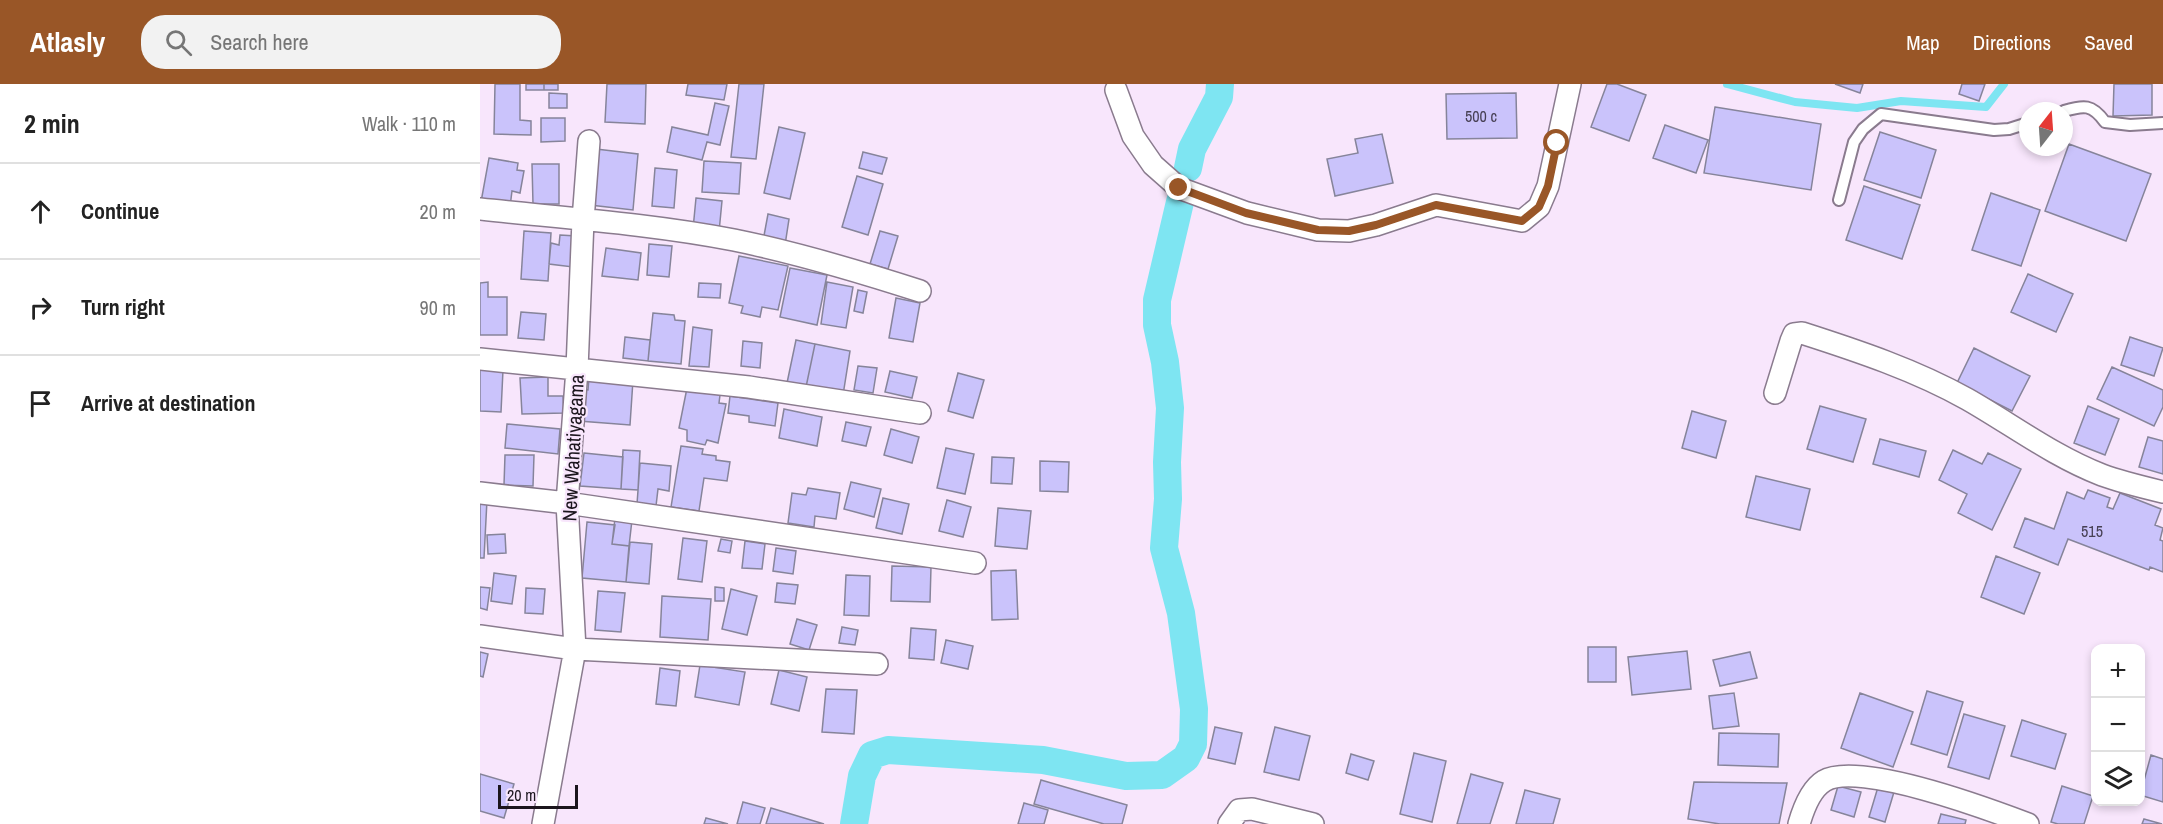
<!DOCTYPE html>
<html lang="en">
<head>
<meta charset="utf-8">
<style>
  body { margin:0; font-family:"Archivo Narrow",sans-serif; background:#f2f2f2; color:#222 }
  .controls { position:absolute; right:18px; bottom:18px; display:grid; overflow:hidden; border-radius:12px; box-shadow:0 3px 9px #0003 }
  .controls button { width:54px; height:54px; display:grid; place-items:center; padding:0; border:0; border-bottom:2px solid #e0e0e0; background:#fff; color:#222; font:30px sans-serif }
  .compass { position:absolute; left:1539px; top:18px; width:54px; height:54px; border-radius:50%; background:#fff; box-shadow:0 3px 9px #0003; rotate:17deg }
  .scale { position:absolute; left:18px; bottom:15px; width:80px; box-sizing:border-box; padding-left:6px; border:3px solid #1b151d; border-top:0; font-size:16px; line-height:21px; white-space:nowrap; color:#1b151d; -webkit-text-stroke:4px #f8e6fc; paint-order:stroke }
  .stop { position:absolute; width:18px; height:18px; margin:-14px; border:4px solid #995627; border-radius:50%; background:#fff }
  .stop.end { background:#995627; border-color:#fff; box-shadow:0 2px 6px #0008 }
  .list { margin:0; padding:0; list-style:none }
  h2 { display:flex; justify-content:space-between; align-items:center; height:78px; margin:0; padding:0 24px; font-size:26px }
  h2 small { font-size:20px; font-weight:400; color:#767676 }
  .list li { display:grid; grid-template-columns:39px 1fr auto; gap:18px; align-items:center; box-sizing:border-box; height:96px; padding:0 24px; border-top:2px solid #e0e0e0 }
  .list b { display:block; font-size:22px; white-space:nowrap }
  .list em { font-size:20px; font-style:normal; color:#767676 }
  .icon { flex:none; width:33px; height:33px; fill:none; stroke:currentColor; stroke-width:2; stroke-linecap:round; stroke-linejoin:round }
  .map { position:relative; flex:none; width:1683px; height:740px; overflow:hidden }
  header { display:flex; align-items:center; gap:36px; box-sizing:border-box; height:84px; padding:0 30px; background:#995627; color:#fff }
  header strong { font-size:28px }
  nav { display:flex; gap:33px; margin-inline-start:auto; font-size:21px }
  .search { width:420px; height:54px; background:#f2f2f2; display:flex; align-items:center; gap:15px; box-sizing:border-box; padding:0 21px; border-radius:24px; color:#767676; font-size:22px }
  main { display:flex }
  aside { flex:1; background:#fff }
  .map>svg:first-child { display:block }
</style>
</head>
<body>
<header>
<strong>Atlasly</strong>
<div class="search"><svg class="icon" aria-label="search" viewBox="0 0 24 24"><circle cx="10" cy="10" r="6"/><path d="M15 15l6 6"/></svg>Search here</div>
<nav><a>Map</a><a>Directions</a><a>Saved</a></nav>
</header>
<main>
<aside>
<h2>2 min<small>Walk · 110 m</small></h2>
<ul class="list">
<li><svg class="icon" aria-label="ahead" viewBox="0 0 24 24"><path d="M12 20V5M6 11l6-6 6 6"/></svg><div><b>Continue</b></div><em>20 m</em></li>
<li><svg class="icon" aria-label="right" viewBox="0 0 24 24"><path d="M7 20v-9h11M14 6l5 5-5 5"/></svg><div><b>Turn right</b></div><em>90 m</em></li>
<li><svg class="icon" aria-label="arrive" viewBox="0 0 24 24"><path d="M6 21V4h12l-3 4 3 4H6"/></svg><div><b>Arrive at destination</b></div></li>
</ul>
</aside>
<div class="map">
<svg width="1683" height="740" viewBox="0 0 1683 740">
  <rect width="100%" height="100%" fill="#f8e6fc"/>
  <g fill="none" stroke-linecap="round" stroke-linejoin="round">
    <!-- stream -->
    <path stroke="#7ee5f2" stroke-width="8" d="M1247,0L1315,18L1377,24L1421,17L1506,23L1524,0"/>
    <!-- canal -->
    <path stroke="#7ee5f2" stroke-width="28" d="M708,84L712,65L739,13L740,0
      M374,740L382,692L392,671L408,666L563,676L646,692L682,691L706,674L713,660L714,625L701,529L684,464L688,415L687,378L690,324L685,278L677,241V216L700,118"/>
  </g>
  <!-- building -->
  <path fill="#cac3fb" stroke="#86849a" stroke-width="1.5" d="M15,0H40V36L51,37V51L14,50Z
    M46,0H64V6H46Z
    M64,0H78V6H64Z
    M127,0H166L165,40L125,38Z
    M208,0H247L244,16L206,11Z
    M259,0H284L276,75L251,73Z
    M1127,0H1137L1166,11L1149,57L1111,43Z
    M1355,0H1383L1380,9Z
    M1482,0H1505L1499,17L1479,10Z
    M1634,0H1672V31L1633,32Z
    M69,9L87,10V24H69Z
    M1036,9L1037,54L967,55L966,10Z
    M235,19L249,22L240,61L227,58L222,76L187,68L192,43L228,51Z
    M1235,23L1341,40L1331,106L1224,89Z
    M61,34H85V57L61,58Z
    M1185,41L1228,56L1216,89L1173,74Z
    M299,43L325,49L310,115L284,109Z
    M1400,48L1456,66L1441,114L1384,96Z
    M902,50L913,99L855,112L847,75L878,69L875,55Z
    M1589,60L1671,90L1646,157L1565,127Z
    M116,65L158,70L153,126L110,121Z
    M383,68L407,74L402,90L379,84Z
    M9,74L38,79L37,86L44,87L40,109L32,107L30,123L1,118Z
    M224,77L261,79L259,110L222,108Z
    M52,80H79V120H53Z
    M175,84L197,86L194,124L172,122Z
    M377,92L403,100L388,151L362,143Z
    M1384,102L1440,121L1422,175L1366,156Z
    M1511,109L1560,126L1541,182L1492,166Z
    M216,114L242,117L239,148L213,145Z
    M288,130L309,135L305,161L283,157Z
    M44,147L71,149L68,197L41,195Z
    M400,147L418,152L408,185L390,180Z
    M80,151L96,152L93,183L69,180L71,159L79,161Z
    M169,160L192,162L189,193L167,191Z
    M126,164L161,169L158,196L122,192Z
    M259,172L308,182L298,226L282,223L280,233L261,229L263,222L249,219Z
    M310,184L347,191L337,241L300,233Z
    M1548,190L1593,210L1576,248L1531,228Z
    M8,198V213H27V251H0V199Z
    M347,198L373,203L366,244L341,240Z
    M219,199L241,200L240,214L218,213Z
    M378,206L387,208L383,229L374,227Z
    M416,214L440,219L433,258L409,254Z
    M41,228L66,230L64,256L38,254Z
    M173,229L194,231L195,236L205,237L201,280L168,277Z
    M213,243L232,246L229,283L209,282Z
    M145,253L170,256L168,277L143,274Z
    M1650,253L1683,264L1674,292L1641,281Z
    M316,256L335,260L326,303L307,299Z
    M263,257L282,259L280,284L261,282Z
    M335,260L370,267L363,311L326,303Z
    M1494,264L1550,292L1532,327L1477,299Z
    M378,282L397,284L393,309L374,306Z
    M1632,283L1683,306V323L1674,342L1617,315Z
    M0,284L23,286L21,328L0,327Z
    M410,287L437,293L432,314L405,308Z
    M478,289L504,296L493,334L468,327Z
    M68,293V312H83L84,329L42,330L40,294Z
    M109,293L153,296L150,341L99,337L102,305L108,306Z
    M207,304L240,311L239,319L246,320L238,359L227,356L225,361L207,357V346L199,344Z
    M250,312L298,319L295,342L269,338V332L248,329Z
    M1340,322L1386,335L1373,378L1327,365Z
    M1608,322L1639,335L1625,371L1594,359Z
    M304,325L342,333L337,362L299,354Z
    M1212,327L1246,337L1236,374L1202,364Z
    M366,338L391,343L386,362L362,357Z
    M27,340L80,345L78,370L25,364Z
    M411,345L439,353L432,379L404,371Z
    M1668,353L1683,357V390L1659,383Z
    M1400,355L1446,367L1439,393L1393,380Z
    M201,362L223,365L222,370L236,372V376L250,378L247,397L224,394L219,427L191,423Z
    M466,364L494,370L485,410L457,404Z
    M143,366L160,367L158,406L141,405Z
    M1473,366L1502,380L1508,369L1541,385L1512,446L1478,429L1487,410L1459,396Z
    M104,369L143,373L141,405L100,402Z
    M25,371H54L53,402L24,401Z
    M512,373L534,374L532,400L511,399Z
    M560,377L589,378L588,408L560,407Z
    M160,379L191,382L189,407L178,405L176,422L157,420Z
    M1276,392L1330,405L1320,446L1266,433Z
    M371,398L401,405L394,433L364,425Z
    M328,404L360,409L356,435L335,432L334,443L308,439L312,409L326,411Z
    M1608,406L1630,414L1627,423L1633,425L1640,409L1681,425L1675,441L1683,444L1680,456L1683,457V488L1670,483L1669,486L1588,455L1578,481L1534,463L1545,434L1574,445L1587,408L1604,415Z
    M403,414L429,420L422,450L396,444Z
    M0,416H7L4,474H0Z
    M467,416L491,423L483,453L459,447Z
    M518,424L551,427L547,465L515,462Z
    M135,434L152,436L149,462L132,460Z
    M107,438L135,441L132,460L149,462L146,498L102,494Z
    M25,450L26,469L8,470L7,451Z
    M203,454L227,457L222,498L198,495Z
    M241,455L252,457L250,469L238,467Z
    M265,457L285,460L282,485L262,484Z
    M150,458L172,460L169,500L146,498Z
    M296,464L316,467L313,490L293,487Z
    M1516,472L1560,489L1544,530L1501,513Z
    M412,482L451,483L450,518L411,517Z
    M536,486L538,535L512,536L511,487Z
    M14,489L36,492L32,520L11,517Z
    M366,491L390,492L389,532L364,531Z
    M297,499L318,501L315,520L295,518Z
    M0,503L10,504L7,526L0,524Z
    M235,503L244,504V517H235Z
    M46,504L65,505L63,530L45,529Z
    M251,505L277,512L267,551L242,545Z
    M118,507L145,509L141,548L115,546Z
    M182,512L231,515L228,556L180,553Z
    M317,535L337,541L329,566L310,560Z
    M362,543L378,546L375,561L359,559Z
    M431,544L456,546L454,576L429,574Z
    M466,556L493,562L488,585L461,579Z
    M1108,563H1136V598H1108Z
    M1207,567L1211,605L1152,611L1148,573Z
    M0,568L8,570L3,593L0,592Z
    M1270,568L1277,594L1240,602L1233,576Z
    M220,581L265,588L259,621L215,613Z
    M180,584L200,587L196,622L176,620Z
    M299,586L327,593L319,627L291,620Z
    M346,605L377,606L374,650L342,648Z
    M1447,607L1483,618L1467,671L1431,660Z
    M1254,609L1259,642L1233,645L1229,612Z
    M1380,609L1433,628L1413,683L1361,664Z
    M1484,630L1525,642L1509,695L1468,683Z
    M1542,636L1586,650L1575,685L1531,672Z
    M735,643L762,649L755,680L728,674Z
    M795,643L830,652L819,696L784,688Z
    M1239,649L1299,650L1298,683L1238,681Z
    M934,669L966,677L952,738L920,730Z
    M871,670L894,677L888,696L866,689Z
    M1671,671L1683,675V718L1660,711Z
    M0,690L34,700L24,734L0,727Z
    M991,690L1023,699L1010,740H977Z
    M561,696L647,721L642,740H624L554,720Z
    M1214,698L1307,699L1299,740H1240L1208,735Z
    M1358,702L1381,708L1374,733L1351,726Z
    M1582,702L1613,712L1604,740H1578L1571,738Z
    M1398,703L1414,708L1405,738L1389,733Z
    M1045,706L1080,715L1073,740H1036Z
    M263,718L285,724L280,740H257Z
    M544,719L568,726L564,740H538Z
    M291,724L344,740H286Z
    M1461,730L1486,736L1485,740H1458Z
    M226,734L248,740H224Z
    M1664,735L1682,740H1662Z"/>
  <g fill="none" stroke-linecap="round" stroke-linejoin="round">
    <!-- service casing -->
    <g stroke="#8a7b8e" stroke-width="14">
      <path id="service" d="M1584,27C1604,21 1612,20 1625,38L1650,41L1683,39
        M1359,116L1374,58L1383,45L1401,30L1514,46L1529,45L1548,39"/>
    </g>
    <!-- minor casing -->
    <g stroke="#8a7b8e" stroke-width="24">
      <path id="minor" d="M636,6L653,52L673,81L699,104L767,129L838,146L869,147L896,141L956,121L1042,137L1059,123L1068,102L1090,0
        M0,125C84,134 171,140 254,156C318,169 378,187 440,207
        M0,275L269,303L440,329
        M1295,309L1311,257L1314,250L1322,249C1378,267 1435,286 1487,315C1531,340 1573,372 1622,391C1641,398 1662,403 1683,408
        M0,409L87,419L495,479
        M0,552L95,565L397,580
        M63,740L95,565L87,419L97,285L103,136L109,57
        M749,740L759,726L772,725L833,740
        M1319,740C1323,726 1331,705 1344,697C1378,676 1511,726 1548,740"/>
    </g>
    <!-- service -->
    <use href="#service" stroke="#fff" stroke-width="10"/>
    <!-- minor -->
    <use href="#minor" stroke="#fff" stroke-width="21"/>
  </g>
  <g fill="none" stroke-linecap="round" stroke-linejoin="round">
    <!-- route -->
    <path stroke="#995627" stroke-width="8" d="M699,104L766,129L838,146L869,147L896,141L956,121L1042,137L1059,123L1068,102L1077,59"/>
  </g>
  <g text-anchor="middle" stroke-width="4.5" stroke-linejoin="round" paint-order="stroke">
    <!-- number labels -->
    <g font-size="16" fill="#474054">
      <text x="1001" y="38">500 c</text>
      <text x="1612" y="453">515</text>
    </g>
    <!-- street labels -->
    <g font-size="20" fill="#1b151d" stroke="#f8e6fc">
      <text transform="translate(93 364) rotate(-87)" y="7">New Wahatiyagama</text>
    </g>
  </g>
</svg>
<div class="controls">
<button>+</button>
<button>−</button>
<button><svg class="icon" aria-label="layers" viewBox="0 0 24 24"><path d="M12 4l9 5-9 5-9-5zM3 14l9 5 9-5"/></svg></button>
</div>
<svg class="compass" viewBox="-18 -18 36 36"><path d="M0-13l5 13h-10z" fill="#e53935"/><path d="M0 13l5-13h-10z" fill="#767676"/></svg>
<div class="scale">20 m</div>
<div class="stop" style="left:1077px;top:59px"></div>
<div class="stop end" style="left:699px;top:104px"></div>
</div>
</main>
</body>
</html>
